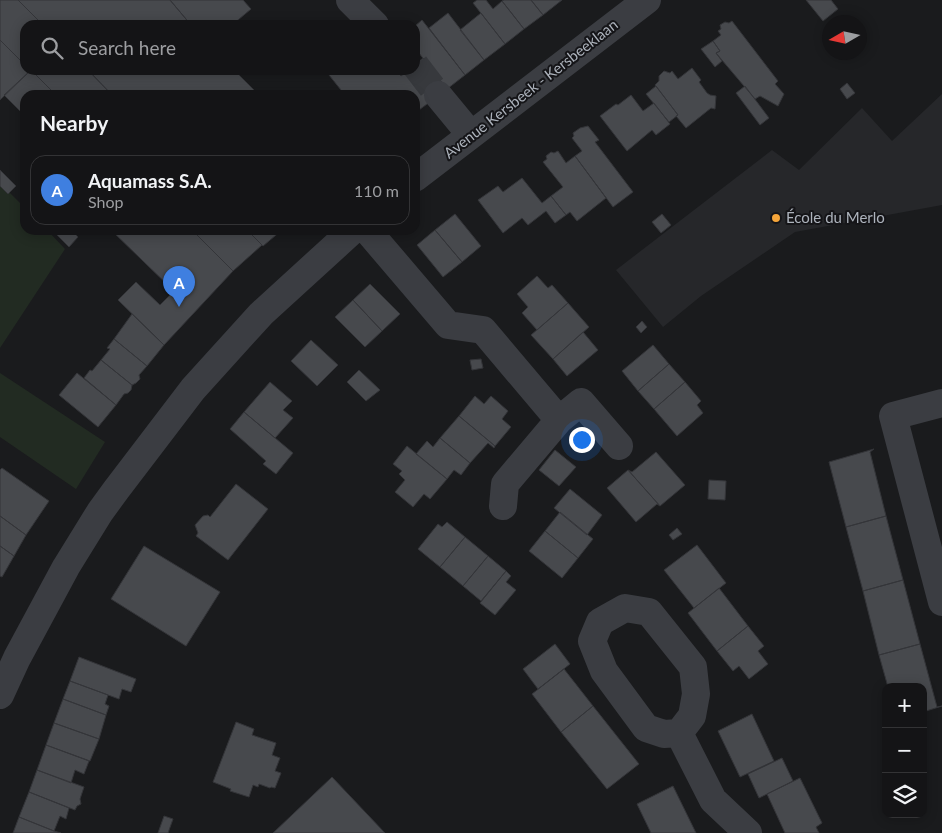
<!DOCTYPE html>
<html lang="en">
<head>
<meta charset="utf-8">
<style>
  body { margin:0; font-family:Lato,sans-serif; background:#1d1d1f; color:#f1f3f6 }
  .controls { position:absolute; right:15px; bottom:15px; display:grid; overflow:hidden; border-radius:10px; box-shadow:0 2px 12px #0003 }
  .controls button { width:45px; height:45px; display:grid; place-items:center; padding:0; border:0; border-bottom:1px solid #333335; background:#141416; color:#f1f3f6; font:25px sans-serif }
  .compass { position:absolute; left:822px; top:15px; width:45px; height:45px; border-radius:50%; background:#141416; box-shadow:0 2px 12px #0003; rotate:261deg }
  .you { position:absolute; left:581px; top:439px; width:18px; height:18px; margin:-12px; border:4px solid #fff; border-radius:50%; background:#1a73e8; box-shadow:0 0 0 8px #1a73e833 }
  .badge { display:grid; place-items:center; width:32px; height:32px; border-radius:50%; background:#f5a53a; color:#fff; font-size:16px; font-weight:700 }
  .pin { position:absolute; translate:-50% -41px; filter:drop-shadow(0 1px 2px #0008) }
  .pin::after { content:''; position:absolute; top:26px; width:18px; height:15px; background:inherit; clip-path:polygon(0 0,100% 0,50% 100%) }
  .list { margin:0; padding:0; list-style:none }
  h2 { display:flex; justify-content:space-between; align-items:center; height:65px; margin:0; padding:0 20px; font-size:21px }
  h2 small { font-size:16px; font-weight:400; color:#9d9ea1 }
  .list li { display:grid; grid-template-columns:32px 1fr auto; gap:15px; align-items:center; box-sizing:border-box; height:70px; margin:0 10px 10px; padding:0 10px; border:1px solid #333335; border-radius:15px }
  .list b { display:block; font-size:19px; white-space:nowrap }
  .list p { margin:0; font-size:16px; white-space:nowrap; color:#9d9ea1 }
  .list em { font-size:16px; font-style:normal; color:#9d9ea1 }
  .icon { flex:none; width:28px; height:28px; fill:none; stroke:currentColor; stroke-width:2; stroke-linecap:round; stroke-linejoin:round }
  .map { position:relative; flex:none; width:942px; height:833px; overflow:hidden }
  .search { position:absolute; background:#141416; box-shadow:0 2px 12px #0003; left:20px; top:20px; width:400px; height:55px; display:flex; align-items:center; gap:12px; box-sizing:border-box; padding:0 18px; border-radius:15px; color:#9d9ea1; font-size:19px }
  .panel { position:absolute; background:#141416; box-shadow:0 2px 12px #0003; left:20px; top:90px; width:400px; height:145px; border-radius:15px }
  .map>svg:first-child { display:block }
</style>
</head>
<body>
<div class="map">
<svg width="942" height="833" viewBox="0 0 942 833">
  <rect width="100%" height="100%" fill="#1a1b1d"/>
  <!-- built -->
  <path fill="#26272a" d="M942,94V205L795,232L701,296L663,327L616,270L772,150L799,170L862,108L892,141Z"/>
  <!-- green -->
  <path fill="#222b22" d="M0,183L25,208V230H47L65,249L0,348Z
    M0,373L105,442L76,489L0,437Z"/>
  <!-- building -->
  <path fill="#47494d" stroke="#343539" d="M0,0H18L43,25H25V65L0,40Z
    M18,0H170L191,25H43Z
    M170,0H243L251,9L232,25H191Z
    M477,0H486L493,9L502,1L524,29L505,44L473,3Z
    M504,0H531L543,15L524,29L502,1Z
    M531,0H562L543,15Z
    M806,0H831L838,9L823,21Z
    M448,13L484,60L465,75L429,28Z
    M481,13L505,44L484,60L460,30Z
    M422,20L465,75L447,89L415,48V26Z
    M732,21L778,81L775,84L784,94L778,106L760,96L755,99L716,53L720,51L713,41L721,35L718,31L721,29L720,25L725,22L729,23Z
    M0,40L25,65V70H31L0,100Z
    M713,41L720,51L716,53L722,61L715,67L701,49Z
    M423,58L447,89L415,113V95H345L325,70H396L401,76L409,70H415V65Z
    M692,68L701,80L699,82L707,93L710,95L716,96L715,109L711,108L686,128L676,116L678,115L655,85L659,81V76L664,71L670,73L672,71L678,79Z
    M31,70L56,95H25V116L4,95Z
    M31,70H88L112,95H56Z
    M88,70H234L259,95H112Z
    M847,83L855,93L847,99L840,89Z
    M656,86L678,115L669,122L646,94Z
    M745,86L769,118L760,125L736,93Z
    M631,95L643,111L654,103L670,124L656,135L652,130L627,151L600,116L616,104L618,105Z
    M588,126L599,140L595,142L633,192L613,207L575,156L582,151L572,138L574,136L573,133L580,128Z
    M558,151L566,163L575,156L606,198L577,221L570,212L566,215L551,196L563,187L543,162L547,159L546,156L551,152L554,153Z
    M0,170L16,186L8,194L0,186Z
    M522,178L542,203L551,196L566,215L555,223L546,211L528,225L522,218L503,233L478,200L498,186L503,192Z
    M455,214L481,246L462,262L435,230Z
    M662,214L671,225L661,233L652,222Z
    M63,230H71L78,237L69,247L57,235Z
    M111,230H192L233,271L164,345L118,300L136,282L160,305L174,291Z
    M192,230H247L262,245L233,271Z
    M247,230H282L263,246Z
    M435,230L462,262L443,277L417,245Z
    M537,276L548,288L552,285L568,303L537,330L522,313L528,307L517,294Z
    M370,284L400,314L382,331L353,300Z
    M353,300L382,331L365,347L335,317Z
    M568,303L589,327L553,359L531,335Z
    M132,314L164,345L147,366L114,339Z
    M642,321L647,327L641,333L636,327Z
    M583,332L598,350L567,376L553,359Z
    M114,339L147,366L139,375L140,379L136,383L132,385L101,360L110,349L107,348Z
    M311,340L338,365L317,386L291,361Z
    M653,345L669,364L638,391L622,371Z
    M481,359L483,368L472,370L470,360Z
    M101,360L132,385L131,390L128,393L124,394L116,405L84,378L90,370L92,371Z
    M669,364L685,382L654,409L638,391Z
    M359,370L380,390L366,401L347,382Z
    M77,373L116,405L98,427L59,395Z
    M270,382L292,401L283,410L293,418L275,438L244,412Z
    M685,382L701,401L697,405L703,413L677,436L654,409Z
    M475,396L484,404L491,396L508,411L502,419L511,427L495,446L459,416Z
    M244,412L293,453L276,474L263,464L266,461L230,429Z
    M459,416L495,446L494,448L488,443L470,463L440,438Z
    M440,438L470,463L461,475L454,470L447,479L416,454L427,441L433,447Z
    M407,446L447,479L430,499L424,494L413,507L395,492L405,480L399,474L402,471L393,464Z
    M874,449L870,452L886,516L846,527L829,462Z
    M555,450L576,467L559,486L539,470Z
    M656,452L685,485L660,506L628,470L632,472Z
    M2,468L49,501L26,535L0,516V470Z
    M628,470L660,506L657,504L636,522L607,488Z
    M709,480L726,481L725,500L708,499Z
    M236,484L268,509L228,560L196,536L198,533L195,525L203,516L208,515L210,517Z
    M570,489L602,515L587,535L554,508Z
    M560,512L593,539L578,558L545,531Z
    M0,516L26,535L14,556L0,546Z
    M886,516L903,580L863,591L846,527Z
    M447,522L465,537L440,567L418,549L438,524L442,527Z
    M677,528L682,534L673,540L669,535Z
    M545,531L578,558L562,578L529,551Z
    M465,537L488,556L463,586L440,567Z
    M697,545L726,583L694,608L664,570Z
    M0,546L14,556L2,577L0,576Z
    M144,546L220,592L186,646L111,599Z
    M488,556L506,571L481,601L463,586Z
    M506,571L511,576L506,582L516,590L495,615L480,603Z
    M903,580L920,644L879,655L863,591Z
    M719,588L748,626L717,651L688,613Z
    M748,626L764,646L758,651L768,664L749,679L739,666L733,671L717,651Z
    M555,644L570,664L538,689L523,669Z
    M920,644L937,707L942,706L923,712V687H888L879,655Z
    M79,657L136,679L131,692L122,689L119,699L70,681Z
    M564,669L593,706L561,732L532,694Z
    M70,681L108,695L105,704L109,706L106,715L63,699Z
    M63,699L106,715L99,739L54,723Z
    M593,706L639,764L607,789L561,732Z
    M752,714L774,761L740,777L718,731Z
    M236,722L254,729L252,735L276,743L272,755L280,758L275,771L281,773L275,788L271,787L270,788L259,784L258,787L253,785L249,797L230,791L231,789L213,782Z
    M54,723L99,739L90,761L46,745Z
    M46,745L89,761L84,774L75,770L71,783L37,770Z
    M782,758L793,781L759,798L748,774Z
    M37,770L84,787L80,799L81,804L77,806L75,810L29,792Z
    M332,777L385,833H273Z
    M800,778L822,823L816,827L819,833H785L767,794Z
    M673,786L696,833H651L637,804Z
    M29,792L69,808L66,819L60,816L54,831L19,817Z
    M164,816L173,819L168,833H158Z
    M19,817L54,831L61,833H13Z"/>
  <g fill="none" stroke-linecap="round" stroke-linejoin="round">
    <!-- minor-tunnel -->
    <path stroke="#37393d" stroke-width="28" stroke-dasharray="28 14" stroke-linecap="butt" d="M415,65L438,95"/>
    <!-- minor -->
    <path stroke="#3b3d42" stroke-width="28" d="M350,0L375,25
      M438,95L471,135
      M415,178L647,0
      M367,230L448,325L483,330L559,420L581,402L619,446
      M942,403L893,416L942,602
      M503,506L505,484L559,420
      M625,608L649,612L693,667L696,694L692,716L679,733L664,734L646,728L604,671L592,641L600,622Z
      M0,695L17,658L66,567L100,512L116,490L193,389L261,314L353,230
      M679,733L713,800L748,833"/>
  </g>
  <!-- markers -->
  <circle fill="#f5a53a" stroke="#151518" stroke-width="2" cx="776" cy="218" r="5"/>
  <g text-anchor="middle" stroke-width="4" stroke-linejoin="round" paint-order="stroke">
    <!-- street labels -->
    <g font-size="15" fill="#adb3bc" stroke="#151518">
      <text transform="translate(531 89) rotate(-38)" y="5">Avenue Kersbeek - Kersbeeklaan</text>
    </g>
    <!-- poi labels -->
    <g font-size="15" fill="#adb3bc" stroke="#151518" text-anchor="start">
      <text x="786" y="223">École du Merlo</text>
    </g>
  </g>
</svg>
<div class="controls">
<button>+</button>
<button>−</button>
<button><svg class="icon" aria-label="layers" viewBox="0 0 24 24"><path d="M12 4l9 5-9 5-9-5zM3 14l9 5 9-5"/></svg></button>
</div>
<svg class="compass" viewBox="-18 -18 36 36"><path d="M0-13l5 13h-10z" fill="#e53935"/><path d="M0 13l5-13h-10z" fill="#9d9ea1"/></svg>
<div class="you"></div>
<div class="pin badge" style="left:179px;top:307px;background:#3f7fe0">A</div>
<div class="search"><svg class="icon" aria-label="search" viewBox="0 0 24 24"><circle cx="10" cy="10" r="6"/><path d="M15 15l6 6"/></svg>Search here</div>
<section class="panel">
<h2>Nearby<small></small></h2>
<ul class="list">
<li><span class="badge" style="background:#3f7fe0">A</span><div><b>Aquamass S.A.</b><p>Shop</p></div><em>110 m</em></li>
</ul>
</section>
</div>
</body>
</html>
